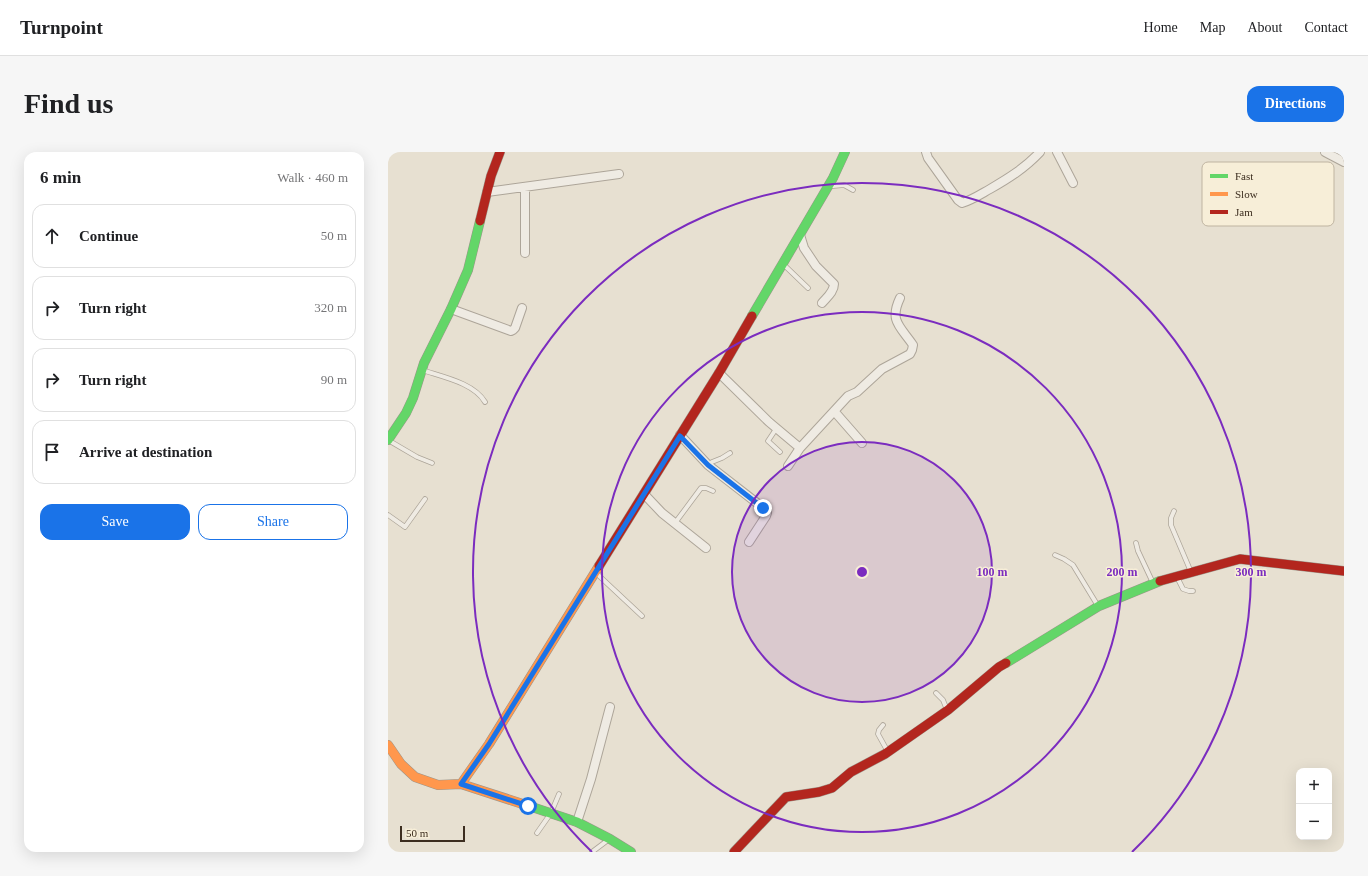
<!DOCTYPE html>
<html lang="en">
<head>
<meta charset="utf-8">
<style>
  body { margin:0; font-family:Georgia,serif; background:#f6f6f6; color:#202124 }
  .controls { position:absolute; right:12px; bottom:12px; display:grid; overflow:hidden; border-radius:8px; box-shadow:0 4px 16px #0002 }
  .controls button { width:36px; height:36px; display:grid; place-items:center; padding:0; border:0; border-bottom:1px solid #e0e0e0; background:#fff; color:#202124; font:20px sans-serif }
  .scale { position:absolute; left:12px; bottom:10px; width:65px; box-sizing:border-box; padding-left:4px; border:2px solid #3d2e20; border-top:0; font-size:11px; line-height:14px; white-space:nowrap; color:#3d2e20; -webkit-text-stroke:3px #f7eed8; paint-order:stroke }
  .stop { position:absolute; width:12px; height:12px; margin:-9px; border:3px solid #1a73e8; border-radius:50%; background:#fff }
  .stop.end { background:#1a73e8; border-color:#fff; box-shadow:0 1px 4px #0008 }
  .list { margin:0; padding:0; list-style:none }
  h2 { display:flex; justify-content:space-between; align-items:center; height:52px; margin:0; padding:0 16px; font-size:17px }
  h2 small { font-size:13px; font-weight:400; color:#757577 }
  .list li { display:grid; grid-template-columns:26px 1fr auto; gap:12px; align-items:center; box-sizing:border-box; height:64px; margin:0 8px 8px; padding:0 8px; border:1px solid #e0e0e0; border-radius:12px }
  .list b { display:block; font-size:15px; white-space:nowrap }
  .list em { font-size:13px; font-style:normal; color:#757577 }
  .actions { display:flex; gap:8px; padding:12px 16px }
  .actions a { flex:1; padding:9px 0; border:1px solid #1a73e8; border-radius:12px; text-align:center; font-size:14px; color:#1a73e8 }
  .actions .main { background:#1a73e8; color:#fff }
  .icon { flex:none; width:22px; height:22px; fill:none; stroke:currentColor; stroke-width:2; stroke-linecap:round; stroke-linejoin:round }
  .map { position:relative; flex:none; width:956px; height:700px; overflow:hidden; border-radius:12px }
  header { display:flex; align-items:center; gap:24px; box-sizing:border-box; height:56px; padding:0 20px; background:#fff; border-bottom:1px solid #e0e0e0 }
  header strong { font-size:19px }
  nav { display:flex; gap:22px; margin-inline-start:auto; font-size:14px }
  .intro { display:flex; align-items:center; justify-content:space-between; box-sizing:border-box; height:96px; padding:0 24px }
  h1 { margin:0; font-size:28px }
  .button { padding:10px 18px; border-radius:12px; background:#1a73e8; color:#fff; font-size:14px; font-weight:700 }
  main { display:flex; gap:24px; padding:0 24px }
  aside { flex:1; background:#fff; border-radius:12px; box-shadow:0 4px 16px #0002 }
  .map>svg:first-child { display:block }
</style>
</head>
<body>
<header>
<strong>Turnpoint</strong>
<nav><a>Home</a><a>Map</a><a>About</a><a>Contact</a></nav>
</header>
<div class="intro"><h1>Find us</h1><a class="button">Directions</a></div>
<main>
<aside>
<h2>6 min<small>Walk · 460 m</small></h2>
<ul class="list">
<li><svg class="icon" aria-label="ahead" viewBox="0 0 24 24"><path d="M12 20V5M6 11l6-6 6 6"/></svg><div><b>Continue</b></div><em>50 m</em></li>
<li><svg class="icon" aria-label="right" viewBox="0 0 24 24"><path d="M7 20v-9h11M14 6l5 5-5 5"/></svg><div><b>Turn right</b></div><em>320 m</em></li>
<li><svg class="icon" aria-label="right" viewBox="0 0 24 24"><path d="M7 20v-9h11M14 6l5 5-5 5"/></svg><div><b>Turn right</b></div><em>90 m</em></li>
<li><svg class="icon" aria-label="arrive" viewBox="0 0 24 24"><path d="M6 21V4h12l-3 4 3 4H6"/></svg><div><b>Arrive at destination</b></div></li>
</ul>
<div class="actions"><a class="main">Save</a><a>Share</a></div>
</aside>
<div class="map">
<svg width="956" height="700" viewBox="0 0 956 700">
  <rect width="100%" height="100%" fill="#e7e0d1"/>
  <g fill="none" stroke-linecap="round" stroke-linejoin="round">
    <!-- lane casing -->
    <g stroke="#ada599" stroke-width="5.5">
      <path id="lane" d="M442,32L445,34L456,33L465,38
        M395,112L420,136
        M34,218C55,225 86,231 97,250
        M388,277L380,289L392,300
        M0,288L29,305L44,311
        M320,313L324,310L334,306L342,301
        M786,359L783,366V373L803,420
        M0,363L17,375L37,347
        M287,371L313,336H318L325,339
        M748,391L750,399L765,431
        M667,403L676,407L685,413L710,454
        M208,421L254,464
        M789,425L795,437L801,439H805
        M548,541L555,548L559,558
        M495,573L491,578L490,582L500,600
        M149,681L163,661L171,642
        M204,700L220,688"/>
    </g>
    <!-- street casing -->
    <g stroke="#ada599" stroke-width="10">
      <path id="street" d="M538,0L540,6L570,48L574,51C584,48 593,42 602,37C621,26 637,16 652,0
        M669,0L685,31
        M937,0L956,10
        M99,40L231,22
        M412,83L416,96L428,114L446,132C446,140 439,145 434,151
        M137,101V35
        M63,157L123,179L125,178L127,176L134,156
        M331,221L381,270L412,296L460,244L469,240L494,217L522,202L524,198L525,193C512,174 501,169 512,146
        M446,259L474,291
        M292,283L320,313L378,358L379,361L378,364L361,390
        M400,314L412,296
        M256,342L274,361L318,396
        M189,670L203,627L222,555"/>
    </g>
    <!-- fast casing -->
    <g stroke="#9c958a" stroke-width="10">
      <path id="fast" d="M364,164L445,26L457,0
        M0,288L18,261L25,246L36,211L63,157L80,118L92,69
        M618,511L711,454L772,429
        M144,655L189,670L222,687L243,700"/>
    </g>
    <!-- slow casing -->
    <g stroke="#9c958a" stroke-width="10">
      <path id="slow" d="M0,593L13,612L27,625L50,633L73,632L144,655
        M73,632L101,592L211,414"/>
    </g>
    <!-- jam casing -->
    <g stroke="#9c958a" stroke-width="10">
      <path id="jam" d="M92,69L103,24L112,0
        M211,414L331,221L364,164
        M772,429L852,407L956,419
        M346,700L398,645L431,640L444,636L463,620L497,602L560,558L611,515L618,511"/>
    </g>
    <!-- lane -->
    <use href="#lane" stroke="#efebe3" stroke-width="4"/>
    <!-- street -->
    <use href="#street" stroke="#efebe3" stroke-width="8"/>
    <!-- fast -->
    <use href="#fast" stroke="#63d668" stroke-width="9"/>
    <!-- slow -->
    <use href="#slow" stroke="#ff974d" stroke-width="9"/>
    <!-- jam -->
    <use href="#jam" stroke="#b3261e" stroke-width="9"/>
  </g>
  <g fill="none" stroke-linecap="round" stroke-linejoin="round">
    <!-- route -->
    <path stroke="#1a73e8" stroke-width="5" d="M140,654L73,632L101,592L292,284L320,313L375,356"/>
  </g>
  <!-- distance rings -->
  <circle cx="474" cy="420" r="130" fill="#7b2cbf" fill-opacity=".12"/>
  <g fill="none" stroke="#7b2cbf" stroke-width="2">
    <circle cx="474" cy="420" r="130"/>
    <circle cx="474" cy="420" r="260"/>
    <path d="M204 700A389 389 0 1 1 744 700"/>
  </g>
  <!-- legend -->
  <rect x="814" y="10" width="132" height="64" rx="6" fill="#f7eed8" stroke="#bfb4a1" stroke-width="1"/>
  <rect x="822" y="22" width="18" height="4" fill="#63d668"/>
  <rect x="822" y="40" width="18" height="4" fill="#ff974d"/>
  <rect x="822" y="58" width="18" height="4" fill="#b3261e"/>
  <g font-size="11" fill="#3d2e20">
    <text x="847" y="28">Fast</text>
    <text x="847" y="46">Slow</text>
    <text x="847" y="64">Jam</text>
  </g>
  <circle cx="474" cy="420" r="6" fill="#7b2cbf" stroke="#f7eed8" stroke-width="2"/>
  <g font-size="12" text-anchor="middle" font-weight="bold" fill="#7b2cbf" stroke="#f7eed8" stroke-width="3" stroke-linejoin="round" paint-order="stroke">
    <text x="604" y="424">100 m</text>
    <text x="734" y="424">200 m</text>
    <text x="863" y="424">300 m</text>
  </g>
</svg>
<div class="controls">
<button>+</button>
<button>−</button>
</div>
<div class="scale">50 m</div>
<div class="stop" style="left:140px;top:654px"></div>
<div class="stop end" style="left:375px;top:356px"></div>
</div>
</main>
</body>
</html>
